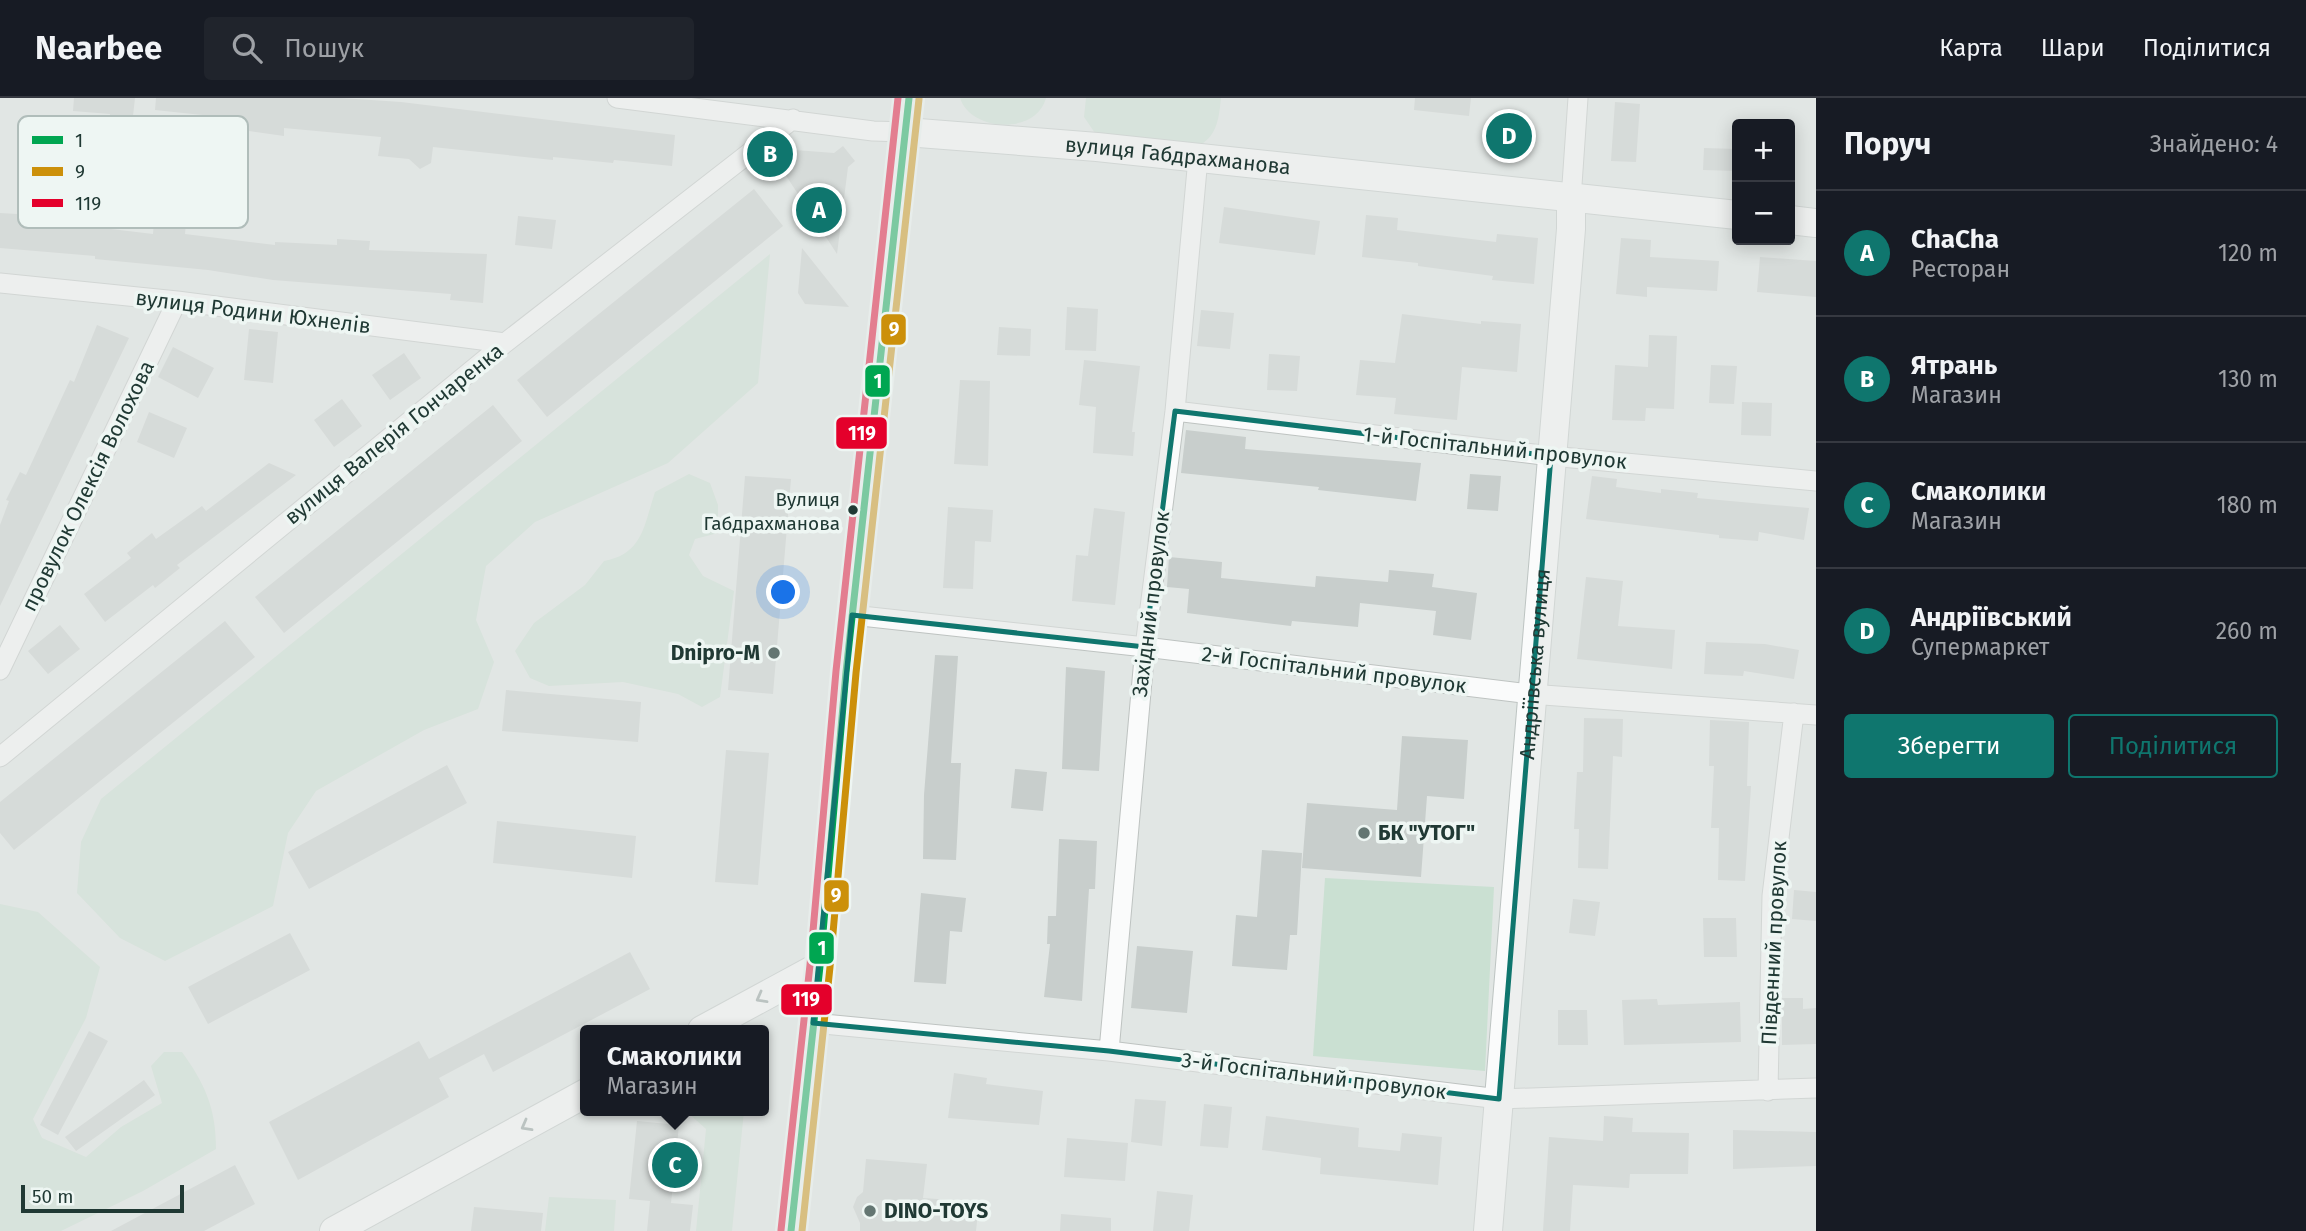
<!DOCTYPE html>
<html lang="uk">
<head>
<meta charset="utf-8">
<style>
  body { margin:0; font-family:"Fira Sans",sans-serif; background:#20242c; color:#f1f3f6 }
  .controls { position:absolute; right:21px; top:21px; display:grid; overflow:hidden; border-radius:7px; box-shadow:0 4px 18px #0003 }
  .controls button { width:63px; height:63px; display:grid; place-items:center; padding:0; border:0; border-bottom:2px solid #363941; background:#171b24; color:#f1f3f6; font:35px sans-serif }
  .scale { position:absolute; left:21px; bottom:18px; width:163px; box-sizing:border-box; padding-left:7px; border:4px solid #203934; border-top:0; font-size:19px; line-height:24px; white-space:nowrap; color:#203934; -webkit-text-stroke:5px #eef6f3; paint-order:stroke }
  .you { position:absolute; left:784px; top:495px; width:24px; height:24px; margin:-18px; border:5px solid #fff; border-radius:50%; background:#1a73e8; box-shadow:0 0 0 10px #1a73e833 }
  .badge { display:grid; place-items:center; width:46px; height:46px; border-radius:50%; background:#0f766e; color:#fff; font-size:23px; font-weight:700 }
  .pin { position:absolute; translate:-50% -50%; border:4px solid #fff; box-shadow:0 2px 7px #0006 }
  .popup { position:absolute; left:580px; top:927px; width:189px; height:91px; box-sizing:border-box; display:grid; place-content:center; border-radius:7px; background:#171b24; filter:drop-shadow(0 2px 5px #0005); font-size:23px; white-space:nowrap; color:#9ea1a6 }
  .popup b { font-size:26px; color:#f1f3f6 }
  .popup::after { content:''; position:absolute; left:50%; top:100%; margin-left:-14px; border:14px solid transparent; border-top-color:#171b24 }
  .list { margin:0; padding:0; list-style:none }
  h2 { display:flex; justify-content:space-between; align-items:center; height:91px; margin:0; padding:0 28px; font-size:30px }
  h2 small { font-size:23px; font-weight:400; color:#9ea1a6 }
  .list li { display:grid; grid-template-columns:46px 1fr auto; gap:21px; align-items:center; box-sizing:border-box; height:126px; padding:0 28px; border-top:2px solid #363941 }
  .list b { display:block; font-size:26px; white-space:nowrap }
  .list p { margin:0; font-size:23px; white-space:nowrap; color:#9ea1a6 }
  .list em { font-size:23px; font-style:normal; color:#9ea1a6 }
  .actions { display:flex; gap:14px; padding:21px 28px }
  .actions a { flex:1; padding:16px 0; border:2px solid #0f766e; border-radius:7px; text-align:center; font-size:24px; color:#0f766e }
  .actions .main { background:#0f766e; color:#fff }
  .icon { flex:none; width:38px; height:38px; fill:none; stroke:currentColor; stroke-width:2; stroke-linecap:round; stroke-linejoin:round }
  .map { position:relative; flex:none; width:1816px; height:1133px; overflow:hidden }
  header { display:flex; align-items:center; gap:42px; box-sizing:border-box; height:98px; padding:0 35px; background:#171b24; border-bottom:2px solid #363941 }
  header strong { font-size:33px }
  nav { display:flex; gap:38px; margin-inline-start:auto; font-size:24px }
  .search { width:490px; height:63px; background:#20242c; display:flex; align-items:center; gap:18px; box-sizing:border-box; padding:0 24px; border-radius:7px; color:#9ea1a6; font-size:26px }
  main { display:flex }
  aside { flex:1; background:#171b24 }
  .map>svg:first-child { display:block }
</style>
</head>
<body>
<header>
<strong>Nearbee</strong>
<div class="search"><svg class="icon" aria-label="search" viewBox="0 0 24 24"><circle cx="10" cy="10" r="6"/><path d="M15 15l6 6"/></svg>Пошук</div>
<nav><a>Карта</a><a>Шари</a><a>Поділитися</a></nav>
</header>
<main>
<div class="map">
<svg width="1816" height="1133" viewBox="0 0 1816 1133">
  <rect width="100%" height="100%" fill="#e1e6e4"/>
  <!-- green -->
  <path fill="#cae0d2" d="M960,0H1046C1036,38 970,33 960,0Z
    M1086,0H1221C1219,18 1218,37 1200,47L1095,35L1084,19Z
    M770,156L758,285L668,365L535,424L486,468L476,522L494,564L478,611L424,632L316,693L288,735L273,808L165,863L120,840L77,795L81,744L101,701Z
    M689,376L710,385L718,407V435L695,441L689,457L703,478L734,493L720,599L702,609L678,596L623,584L549,588L530,580L515,553L534,525L585,487L604,463C643,456 644,427 655,394Z
    M1325,780L1494,789L1485,973L1313,958Z
    M0,806L38,814L100,869L86,920L33,1021L42,1040L86,1059L121,1029L162,1005L151,968L164,954H182C205,986 216,1010 216,1051L143,1093L61,1133H0Z
    M686,1013H744L732,1133H696L706,1031Z
    M549,1099L616,1102L614,1133H545Z"/>
  <!-- building -->
  <path fill="#c8cecc" d="M74,0H135L132,27L109,24L110,16L73,13Z
    M156,0H341L401,4L675,37L672,68L614,62L613,65L553,59V62L433,49L431,65L420,71L409,61L378,58L381,39L284,30V38L220,29L221,19L155,12Z
    M1415,0H1471L1469,18L1414,12Z
    M1615,4L1640,6L1636,64L1611,63Z
    M1497,22L1524,25L1521,53L1494,50Z
    M843,48L855,63L848,69L837,156L783,73L795,66V52L834,55Z
    M1704,50L1737,51V73L1703,72Z
    M754,91L783,128L547,319L517,282Z
    M1224,109L1320,123L1315,157L1219,145Z
    M0,115L69,119V126L153,136L154,123L186,125L185,136L275,147V144L337,147V141L370,143L369,152L487,156L483,205L450,202L451,196L273,182L208,172L95,161V158L0,150Z
    M1366,117L1398,120L1397,132L1496,144L1497,136L1538,140L1534,186L1492,182L1493,178L1418,168V165L1362,159Z
    M518,118L556,122L552,151L515,147Z
    M1621,140L1651,142L1650,159L1719,163L1717,193L1647,189V199L1616,196Z
    M802,150L833,189L849,209L805,206L798,195Z
    M1760,159L1816,163V199L1757,194Z
    M1067,209L1098,211L1096,253L1065,252Z
    M1201,212L1234,215L1230,251L1197,248Z
    M1402,216L1481,226V223L1521,226L1517,274L1462,269L1457,322L1394,316L1396,300L1356,297L1360,262L1395,265Z
    M97,227L129,240L0,508V427L9,403L6,402L20,374L26,377L70,282L74,284Z
    M999,229L1031,231L1030,258L997,257Z
    M249,231L278,234L273,285L244,282Z
    M1649,237L1677,238L1674,311L1646,310L1645,323L1612,322L1615,267L1648,269Z
    M173,249L214,270L198,300L158,279Z
    M404,255L421,280L390,302L372,277Z
    M1269,256L1300,258L1297,293L1267,292Z
    M1084,262L1140,268L1132,334H1135L1133,358L1093,355L1096,309L1079,307Z
    M1711,267L1737,268L1734,306L1709,305Z
    M960,282L990,283L988,368L954,366Z
    M342,301L362,328L334,349L314,322Z
    M1742,304L1772,305L1771,338L1741,337Z
    M493,307L522,343L284,535L255,499Z
    M149,314L187,330L174,360L137,344Z
    M1186,332L1246,339L1245,351L1421,365L1416,403L1318,392L1319,389L1181,375Z
    M269,365L296,377L177,467L180,470L155,490L153,487L105,524L84,496L131,460L127,455L152,435L156,441L202,408L206,413Z
    M1470,376L1501,378L1498,413L1467,411Z
    M745,378L791,381L773,596L728,592Z
    M1592,378L1617,381L1616,389L1661,395V391L1698,395L1697,400L1809,410L1804,442L1759,434L1758,443L1719,440V437L1586,421Z
    M948,409L993,412L991,444L975,443L973,491L943,490Z
    M1094,410L1125,414L1115,507L1072,503L1076,457L1088,458Z
    M1169,459L1222,464L1221,480L1315,489L1316,478L1388,484L1389,472L1434,476L1432,489L1477,495L1471,542L1433,537L1436,513L1360,505L1358,529L1292,523L1291,528L1187,515L1189,491L1167,489Z
    M1586,479L1623,483L1618,528L1675,532L1672,571L1577,561Z
    M225,523L255,559L14,752L0,735V704Z
    M60,527L80,551L48,576L28,553Z
    M1706,544L1765,546L1799,552L1794,581L1744,573L1743,578L1704,576Z
    M935,557L958,558L951,665H961L956,762L923,761L924,697Z
    M1066,569L1105,573L1099,673L1062,671Z
    M506,592L641,604L638,644L502,633Z
    M1584,620L1623,621L1622,659L1613,658L1608,771L1578,770L1579,731H1574L1577,674H1583Z
    M1710,622L1749,624L1747,688H1751L1745,783L1718,782L1719,730H1711L1714,668H1709Z
    M1402,638L1468,642L1464,701L1427,698L1421,779L1302,770L1307,705L1397,712Z
    M726,652L769,655L758,787L715,784Z
    M447,667L467,705L309,791L288,754Z
    M1015,671L1047,674L1043,713L1011,710Z
    M497,723L636,738L632,780L493,765Z
    M1059,741L1097,743L1095,791H1089L1082,903L1044,899L1050,846H1047L1048,818H1056Z
    M1262,752L1302,755L1297,837H1290L1287,872L1232,868L1236,817L1257,819Z
    M1794,792L1816,794V823L1792,821Z
    M921,795L966,800L962,834L950,833L946,886L914,884Z
    M1573,801L1600,804L1595,838L1569,835Z
    M1703,820H1736L1737,859H1704Z
    M290,835L310,872L208,926L188,889Z
    M1137,848L1193,853L1187,915L1131,910Z
    M630,854L650,891L493,974L484,956L439,980L449,999L298,1082L269,1024L419,943L429,961Z
    M1782,900H1803V911L1816,910V946L1782,947Z
    M1657,901L1658,907L1740,904L1741,944L1624,947L1622,902Z
    M1558,912H1587L1588,947H1558Z
    M89,933L108,943L58,1037L40,1027Z
    M954,975L987,980L986,986L1043,993L1039,1027L948,1020Z
    M144,982L155,997L76,1053L65,1039Z
    M1135,1001L1166,1003L1162,1048L1131,1044Z
    M1204,1006L1232,1009L1228,1050L1200,1048Z
    M1266,1018L1359,1030L1358,1049L1400,1053L1402,1035L1442,1039L1438,1087L1320,1076L1321,1060L1262,1052Z
    M1604,1018L1633,1020L1632,1034L1689,1035L1688,1076H1630L1629,1090L1573,1087L1570,1133H1543L1549,1039L1603,1043Z
    M637,1023L679,1027L671,1105L693,1107L690,1133H647L650,1103L629,1101Z
    M1733,1032L1816,1034V1068L1733,1071Z
    M1067,1040L1128,1045L1125,1083L1064,1079Z
    M866,1061L927,1066L923,1100L979,1104L976,1133H860V1125L853,1109L857,1099L863,1094Z
    M235,1067L255,1106L204,1133H111Z
    M1157,1093L1193,1097L1189,1133H1153Z
    M474,1109L543,1115L541,1133H471Z
    M1061,1116L1111,1120V1133H1060Z"/>
  <g fill="none" stroke-linecap="round" stroke-linejoin="round">
    <!-- street casing -->
    <g stroke="#bec3c1" stroke-width="21">
      <path id="street" d="M617,0L873,33L906,34
        M1571,101L1578,0
        M0,185L177,203L505,245
        M1175,313L1551,358L1816,383
        M852,517L1145,549L1530,596L1816,617
        M0,572L177,203
        M0,659L505,245L793,21
        M813,925L1109,953L1499,1001L1816,990
        M1109,953L1145,549L1175,313L1198,60
        M1768,993L1772,798L1794,615"/>
    </g>
    <!-- secondary casing -->
    <g stroke="#bdc4c2" stroke-width="30">
      <g id="secondary">
        <path id="s1" d="M906,34L1097,49L1737,117"/>
        <path d="M1790,122L1816,125"/>
        <path d="M702,932L820,868"/>
        <path d="M334,1133L586,995"/>
        <path d="M791,1133L820,868L846,574L909,0"/>
        <path id="s2" d="M1488,1133L1571,131V101"/>
      </g>
    </g>
    <!-- street -->
    <use href="#street" stroke="#fafbfb" stroke-width="19"/>
    <!-- secondary -->
    <use href="#secondary" stroke="#fafbfb" stroke-width="28"/>
    <!-- bus-1 casing -->
    <g stroke="#eef6f3" stroke-width="12">
      <path id="bus-1" d="M791,1133L820,868L846,574L909,0"/>
    </g>
    <!-- bus-2 casing -->
    <g stroke="#eef6f3" stroke-width="12">
      <path id="bus-2" d="M802,1133L830,869L856,575L919,1"/>
    </g>
    <!-- bus-3 casing -->
    <g stroke="#eef6f3" stroke-width="12">
      <path id="bus-3" d="M781,1132L810,867L836,573L898,0"/>
    </g>
    <!-- bus-1 -->
    <use href="#bus-1" stroke="#00a651" stroke-width="7"/>
    <!-- bus-2 -->
    <use href="#bus-2" stroke="#cc900a" stroke-width="7"/>
    <!-- bus-3 -->
    <use href="#bus-3" stroke="#e4002b" stroke-width="7"/>
  </g>
  <!-- one-way arrows -->
  <defs><path id="oneway-chevron" d="M-2-3.5L2.5 0L-2 3.5" fill="none" stroke-width="1.6" stroke-linecap="round" stroke-linejoin="round" transform="scale(1.75)"/></defs>
  <g stroke="#8d9a98">
    <use href="#oneway-chevron" transform="translate(761 900) rotate(151)"/>
    <use href="#oneway-chevron" transform="translate(526 1028) rotate(151)"/>
  </g>
  <!-- marked area -->
  <path d="M0 0H1816V1133H0ZM1175,313L1551,358L1499,1001L1109,953L813,925L852,517L1145,549Z" fill="#e1e6e4" fill-opacity=".55" fill-rule="evenodd"/>
  <path fill="none" stroke="#0f766e" stroke-width="5" stroke-linejoin="round" d="M1175,313L1551,358L1499,1001L1109,953L813,925L852,517L1145,549Z"/>
  <!-- markers -->
  <circle fill="#203934" stroke="#eef6f3" stroke-width="2.5" cx="853" cy="412" r="6"/>
  <g fill="#647672" stroke="#eef6f3" stroke-width="2.5">
    <circle cx="774" cy="555" r="7"/>
    <circle cx="1364" cy="735" r="7"/>
    <circle cx="870" cy="1113" r="7"/>
  </g>
  <g text-anchor="middle" stroke-width="7" stroke-linejoin="round" paint-order="stroke">
    <!-- bus labels -->
    <g font-size="19" fill="#203934" stroke="#eef6f3" text-anchor="end">
      <text x="840" y="408">Вулиця<tspan x="840" dy="24">Габдрахманова</tspan></text>
    </g>
    <!-- street labels -->
    <g font-size="21" fill="#203934" stroke="#eef6f3">
      <text dy="7" stroke="none"><textPath href="#s1" startOffset="273">вулиця Габдрахманова</textPath></text>
      <text transform="translate(253 214) rotate(7)" y="7">вулиця Родини Юхнелів</text>
      <text transform="translate(394 336) rotate(-39)" y="7">вулиця Валерія Гончаренка</text>
      <text transform="translate(1495 350) rotate(6)" y="7">1-й Госпітальний провулок</text>
      <text transform="translate(88 388) rotate(-64)" y="7">провулок Олексія Волохова</text>
      <text transform="translate(1151 506) rotate(-83)" y="7">Західний провулок</text>
      <text dy="7" stroke="none"><textPath href="#s2" startOffset="569">Андріївська вулиця</textPath></text>
      <text transform="translate(1334 572) rotate(7)" y="7">2-й Госпітальний провулок</text>
      <text transform="translate(1774 845) rotate(-87)" y="7">Південний провулок</text>
      <text transform="translate(1314 978) rotate(7)" y="7">3-й Госпітальний провулок</text>
    </g>
    <!-- poi labels -->
    <g font-size="21" font-weight="bold" fill="#203934" stroke="#eef6f3" text-anchor="start">
      <text x="760" y="562" text-anchor="end">Dnipro-M</text>
      <text x="1378" y="742">БК "УТОГ"</text>
      <text x="884" y="1120">DINO-TOYS</text>
    </g>
  </g>
  <!-- legend -->
  <rect x="18" y="18" width="230" height="112" rx="10" fill="#eef6f3" stroke="#b0bdba" stroke-width="2"/>
  <rect x="32" y="38" width="31" height="8" fill="#00a651"/>
  <rect x="32" y="69" width="31" height="9" fill="#cc900a"/>
  <rect x="32" y="101" width="31" height="8" fill="#e4002b"/>
  <g font-size="19" fill="#203934">
    <text x="75" y="49">1</text>
    <text x="75" y="80">9</text>
    <text x="75" y="112">119</text>
  </g>
  <g stroke="#eef6f3" stroke-width="2.5">
    <rect x="880" y="215" width="27" height="33" rx="7" fill="#cc900a"/>
    <rect x="864" y="266" width="27" height="34" rx="7" fill="#00a651"/>
    <rect x="835" y="318" width="53" height="34" rx="7" fill="#e4002b"/>
    <rect x="823" y="781" width="27" height="34" rx="7" fill="#cc900a"/>
    <rect x="808" y="833" width="27" height="34" rx="7" fill="#00a651"/>
    <rect x="780" y="885" width="53" height="33" rx="7" fill="#e4002b"/>
  </g>
  <g font-size="19" text-anchor="middle" font-weight="bold" fill="#fff">
    <text x="894" y="238">9</text>
    <text x="878" y="290">1</text>
    <text x="862" y="342">119</text>
    <text x="836" y="804">9</text>
    <text x="822" y="857">1</text>
    <text x="806" y="908">119</text>
  </g>
</svg>
<div class="controls">
<button>+</button>
<button>−</button>
</div>
<div class="scale">50 m</div>
<div class="you"></div>
<div class="pin badge" style="left:819px;top:112px">A</div>
<div class="pin badge" style="left:770px;top:56px">B</div>
<div class="pin badge" style="left:675px;top:1067px">C</div>
<div class="popup"><b>Смаколики</b>Магазин</div>
<div class="pin badge" style="left:1509px;top:38px">D</div>
</div>
<aside>
<h2>Поруч<small>Знайдено: 4</small></h2>
<ul class="list">
<li><span class="badge">A</span><div><b>ChaCha</b><p>Ресторан</p></div><em>120 m</em></li>
<li><span class="badge">B</span><div><b>Ятрань</b><p>Магазин</p></div><em>130 m</em></li>
<li><span class="badge">C</span><div><b>Смаколики</b><p>Магазин</p></div><em>180 m</em></li>
<li><span class="badge">D</span><div><b>Андріївський</b><p>Супермаркет</p></div><em>260 m</em></li>
</ul>
<div class="actions"><a class="main">Зберегти</a><a>Поділитися</a></div>
</aside>
</main>
</body>
</html>
